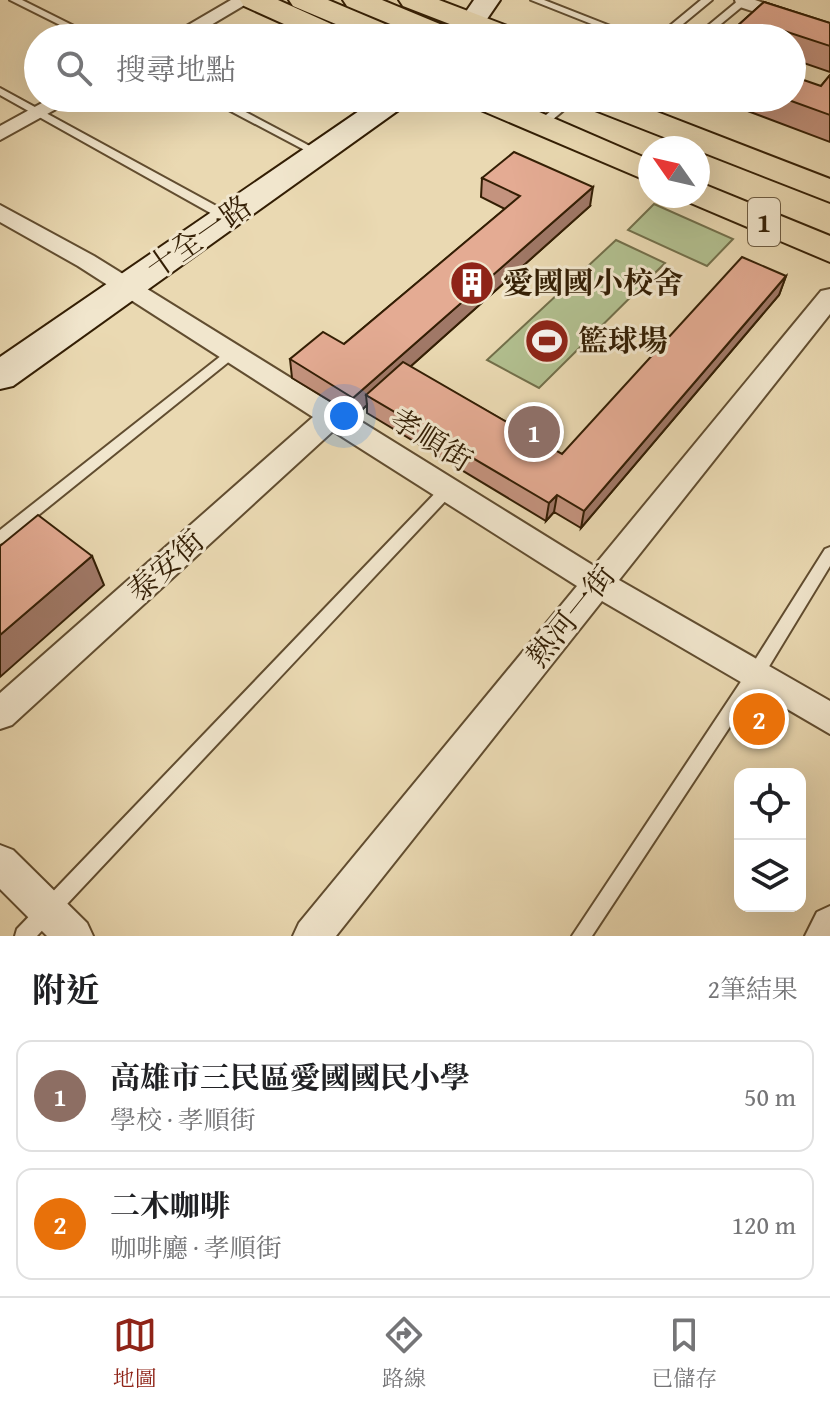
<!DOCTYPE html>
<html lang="zh-TW">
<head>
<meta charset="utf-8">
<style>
  body { margin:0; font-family:"Gentium Book Plus","Noto Serif TC",serif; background:#f6f6f6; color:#202124 }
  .controls { position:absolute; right:24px; bottom:24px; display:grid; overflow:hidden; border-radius:16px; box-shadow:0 8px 32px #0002 }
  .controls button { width:72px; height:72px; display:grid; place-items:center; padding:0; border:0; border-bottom:2px solid #e0e0e0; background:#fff; color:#202124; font:40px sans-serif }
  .compass { position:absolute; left:638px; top:136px; width:72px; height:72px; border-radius:50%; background:#fff; box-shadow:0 8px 32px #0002; rotate:304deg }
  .you { position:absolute; left:344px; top:416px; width:28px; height:28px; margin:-20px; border:6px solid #fff; border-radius:50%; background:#1a73e8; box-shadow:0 0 0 12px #1a73e833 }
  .badge { display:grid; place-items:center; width:52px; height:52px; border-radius:50%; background:#8f2418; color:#fff; font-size:26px; font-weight:700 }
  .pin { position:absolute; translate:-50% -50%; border:4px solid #fff; box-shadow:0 2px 8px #0006 }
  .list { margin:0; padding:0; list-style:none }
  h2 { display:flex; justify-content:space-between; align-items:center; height:104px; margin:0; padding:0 32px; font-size:34px }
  h2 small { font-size:26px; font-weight:400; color:#757577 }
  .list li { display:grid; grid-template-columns:52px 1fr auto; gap:24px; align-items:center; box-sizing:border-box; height:112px; margin:0 16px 16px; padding:0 16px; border:2px solid #e0e0e0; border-radius:16px }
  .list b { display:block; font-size:30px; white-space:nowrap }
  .list p { margin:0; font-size:26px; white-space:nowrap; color:#757577 }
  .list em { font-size:26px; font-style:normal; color:#757577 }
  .icon { flex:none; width:44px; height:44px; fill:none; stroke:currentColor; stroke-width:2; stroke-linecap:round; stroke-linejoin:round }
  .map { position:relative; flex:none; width:830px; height:936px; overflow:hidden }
  .search { position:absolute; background:#fff; box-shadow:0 8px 32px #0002; left:24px; right:24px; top:24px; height:88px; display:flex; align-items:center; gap:20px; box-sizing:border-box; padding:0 28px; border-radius:44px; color:#757577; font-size:30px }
  .sheet { height:360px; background:#fff }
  nav { display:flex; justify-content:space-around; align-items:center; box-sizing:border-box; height:112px; border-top:2px solid #e0e0e0; background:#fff; font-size:22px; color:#757577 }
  nav a { display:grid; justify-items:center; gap:4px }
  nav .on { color:#8f2418 }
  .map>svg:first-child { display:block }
</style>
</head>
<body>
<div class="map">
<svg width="830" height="936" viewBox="0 0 830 936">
  <rect width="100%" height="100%" fill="#ead9b2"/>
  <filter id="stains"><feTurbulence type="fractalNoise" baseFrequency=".0025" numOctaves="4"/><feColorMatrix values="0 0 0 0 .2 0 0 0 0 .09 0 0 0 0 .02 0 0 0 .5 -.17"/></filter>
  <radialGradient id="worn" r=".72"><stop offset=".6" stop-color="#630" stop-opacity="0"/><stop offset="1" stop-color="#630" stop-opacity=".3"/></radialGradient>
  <!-- green -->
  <path fill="#b2c090" stroke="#726f4a" stroke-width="2" d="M654,204L733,239L707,266L628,230Z
    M616,240L665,263L539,388L487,360Z"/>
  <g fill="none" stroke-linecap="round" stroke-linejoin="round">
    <!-- lane casing -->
    <g stroke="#614d30" stroke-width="4">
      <path id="lane" d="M10,0H22L98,38H86Z
        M531,0H544L641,38H627Z
        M701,0H712L666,38H655Z
        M739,0H750L704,38H693Z
        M0,88L231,214L233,217L227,221L223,220L0,95Z
        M206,98H219L323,153L322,155H314Z
        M567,98H578L544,127H536V123Z
        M231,348L237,353L236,356L5,542L0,544V530Z
        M447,484L452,486L454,490L452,494L37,936H15L17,929L442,486Z
        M830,547V566L762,678L592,936H572L750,668L825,549Z"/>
    </g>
    <!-- street casing -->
    <g stroke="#614d30" stroke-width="4">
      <path id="street" d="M231,0H253L189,38H166Z
        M735,0H755L830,25V37L737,6Z
        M51,98H76L0,140V126Z
        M0,205L94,256L594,566L821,291L830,289V314L619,580L830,701V734L602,601L336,936H293L299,923L577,586L333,431L12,725L0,729V693L313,417L78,266L0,222Z
        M0,845L13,850L87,923L93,936H47L0,889Z
        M830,906V936H805L817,912Z"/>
    </g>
    <!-- secondary casing -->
    <g stroke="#331e04" stroke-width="4">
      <path id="secondary" d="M474,0H500L474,38H448Z
        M378,98H411L407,104L13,386L0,389V357Z"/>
    </g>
    <!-- primary casing -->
    <g stroke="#331e04" stroke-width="4">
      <path id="primary" d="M240,0H278L338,27L343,33L339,38H315L244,6Z
        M289,0H328L392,27L397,33L393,38H369L293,6Z
        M343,0H382L447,27L452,33L448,38H424L347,6Z
        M399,0H439L523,32L528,38H486L403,6Z
        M464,98H507L650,160V182L469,105Z
        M577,98H621L830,179V202L582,105Z
        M698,182L830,236V262L686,201L683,196H698Z"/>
    </g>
    <!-- lane -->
    <use href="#lane" fill="#f1e6cd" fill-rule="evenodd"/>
    <!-- street -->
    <use href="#street" fill="#f1e6cd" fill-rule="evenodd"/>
    <!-- secondary -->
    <use href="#secondary" fill="#f1e6cd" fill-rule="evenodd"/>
    <!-- primary -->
    <use href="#primary" fill="#ead9b2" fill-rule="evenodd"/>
  </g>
  <!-- wall -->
  <path fill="#c4937e" stroke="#331e04" stroke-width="2" d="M764,2L830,23V72L792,59V38H724Z
    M830,75V142L713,98H792L821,86Z
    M482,178L590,206L410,367L562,454L786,276L779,295L581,528L554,512L546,521L367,413V405L355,416L292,378L290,359L344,344L505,209L481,197Z"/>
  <!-- shaded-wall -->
  <path fill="#a07867" stroke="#331e04" stroke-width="2" d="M775,28L772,38H765Z
    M593,187L590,206L374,399L366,395L367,405L355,416L353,398Z
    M786,276L779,295L581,528L584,511Z
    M557,495L554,512L546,521L549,503Z
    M92,556L104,585L0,677V635Z"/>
  <!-- building -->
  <path fill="#e4ab93" stroke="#331e04" stroke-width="2" d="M764,2L830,23V46L775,28L765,38H724Z
    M830,75V115L783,98H792V76L821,86Z
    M514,152L593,187L353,398L290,359L323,332L344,344L520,196L482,178Z
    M742,257L786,276L584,511L557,495L549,503L366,395L403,362L562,454Z
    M38,515L92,556L0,635V546Z"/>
  <!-- icons -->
  <defs>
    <g id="building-disc" transform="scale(2.3)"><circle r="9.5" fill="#8f2418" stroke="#f1e6cd"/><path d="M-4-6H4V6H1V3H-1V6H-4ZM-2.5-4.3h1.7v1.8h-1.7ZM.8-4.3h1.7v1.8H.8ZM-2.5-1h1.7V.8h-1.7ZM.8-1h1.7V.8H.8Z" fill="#fff"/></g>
    <g id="stadium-disc" transform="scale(2.3)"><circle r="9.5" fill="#8f2418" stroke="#f1e6cd"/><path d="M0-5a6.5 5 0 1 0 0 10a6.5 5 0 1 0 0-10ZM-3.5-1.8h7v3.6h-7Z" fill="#fff"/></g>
  </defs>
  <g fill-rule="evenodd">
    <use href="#building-disc" x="472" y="283"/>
    <use href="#stadium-disc" x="547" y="341"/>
  </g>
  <g text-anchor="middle" stroke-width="6" stroke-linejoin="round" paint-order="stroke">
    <!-- shield labels -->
    <rect fill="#f1e6cd" stroke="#6c5a40" stroke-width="2" x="748" y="198" width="32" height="48" rx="6"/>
    <g font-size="28" font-weight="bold" fill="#331e04">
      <text x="764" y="232">1</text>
    </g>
    <!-- street labels -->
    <g font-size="30" fill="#331e04" stroke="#f1e6cd">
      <text transform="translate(199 237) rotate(-35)" y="10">十全一路</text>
      <text transform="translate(431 440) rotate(32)" y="10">孝順街</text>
      <text transform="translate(166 566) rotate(-42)" y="10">泰安街</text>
      <text transform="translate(571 616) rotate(-51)" y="10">熱河一街</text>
    </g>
    <!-- poi labels -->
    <g font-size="30" font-weight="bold" fill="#331e04" stroke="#f1e6cd" text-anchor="start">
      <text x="503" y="293">愛國國小校舍</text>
      <text x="578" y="351">籃球場</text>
    </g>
  </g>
  <rect width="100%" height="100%" filter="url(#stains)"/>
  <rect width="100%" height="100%" fill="url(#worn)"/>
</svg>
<div class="controls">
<button><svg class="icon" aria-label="locate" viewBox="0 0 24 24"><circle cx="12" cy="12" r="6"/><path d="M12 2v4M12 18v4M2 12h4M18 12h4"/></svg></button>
<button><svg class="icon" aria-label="layers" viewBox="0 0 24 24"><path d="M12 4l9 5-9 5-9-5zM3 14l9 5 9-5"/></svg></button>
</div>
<svg class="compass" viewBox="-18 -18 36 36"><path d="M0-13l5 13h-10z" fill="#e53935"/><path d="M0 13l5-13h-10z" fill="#757577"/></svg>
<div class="you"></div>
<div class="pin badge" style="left:534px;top:432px;background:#8d6e63">1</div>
<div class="pin badge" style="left:759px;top:719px;background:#e8710a">2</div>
<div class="search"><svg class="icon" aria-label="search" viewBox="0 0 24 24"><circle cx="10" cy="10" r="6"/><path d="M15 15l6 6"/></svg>搜尋地點</div>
</div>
<section class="sheet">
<h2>附近<small>2筆結果</small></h2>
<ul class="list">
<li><span class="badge" style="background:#8d6e63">1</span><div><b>高雄市三民區愛國國民小學</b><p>學校 · 孝順街</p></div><em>50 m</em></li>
<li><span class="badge" style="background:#e8710a">2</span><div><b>二木咖啡</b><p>咖啡廳 · 孝順街</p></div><em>120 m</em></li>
</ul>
</section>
<nav>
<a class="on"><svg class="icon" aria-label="map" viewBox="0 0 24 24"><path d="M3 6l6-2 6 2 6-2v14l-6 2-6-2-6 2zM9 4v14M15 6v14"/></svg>地圖</a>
<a><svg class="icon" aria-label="directions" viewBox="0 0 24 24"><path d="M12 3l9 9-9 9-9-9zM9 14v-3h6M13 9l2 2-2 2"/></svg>路線</a>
<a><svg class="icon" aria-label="saved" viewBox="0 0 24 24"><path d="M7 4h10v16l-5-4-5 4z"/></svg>已儲存</a>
</nav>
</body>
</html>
